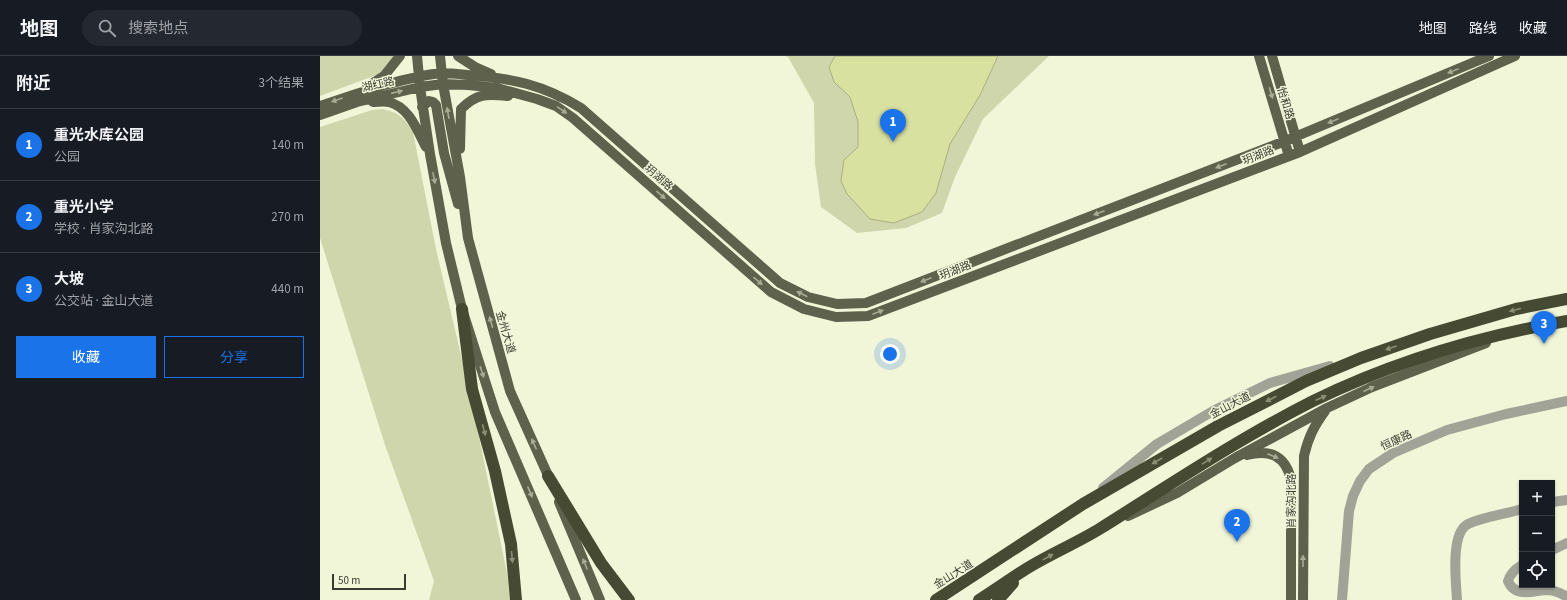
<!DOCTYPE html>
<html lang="zh">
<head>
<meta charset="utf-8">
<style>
  body { margin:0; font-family:"Source Sans 3","Noto Sans SC",sans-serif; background:#242831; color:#f1f3f6 }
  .controls { position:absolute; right:12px; bottom:12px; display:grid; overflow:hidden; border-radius:0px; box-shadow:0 1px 3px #0004 }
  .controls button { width:36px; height:36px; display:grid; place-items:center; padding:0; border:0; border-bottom:1px solid #363941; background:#171b24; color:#f1f3f6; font:20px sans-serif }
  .scale { position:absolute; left:12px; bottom:10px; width:74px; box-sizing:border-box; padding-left:4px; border:2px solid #3a3c30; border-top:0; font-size:11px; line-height:14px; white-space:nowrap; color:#3a3c30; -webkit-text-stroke:3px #f2f6d8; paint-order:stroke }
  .you { position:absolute; left:570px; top:298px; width:14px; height:14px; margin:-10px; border:3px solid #fff; border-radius:50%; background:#1a73e8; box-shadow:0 0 0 6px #1a73e833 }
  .badge { display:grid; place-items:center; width:26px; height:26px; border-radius:50%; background:#1a73e8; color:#fff; font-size:13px; font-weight:700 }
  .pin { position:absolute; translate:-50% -33px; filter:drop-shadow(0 1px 2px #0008) }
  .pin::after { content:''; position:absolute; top:21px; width:14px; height:12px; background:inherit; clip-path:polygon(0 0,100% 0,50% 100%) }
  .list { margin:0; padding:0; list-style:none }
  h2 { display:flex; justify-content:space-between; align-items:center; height:52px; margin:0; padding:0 16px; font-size:17px }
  h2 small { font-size:13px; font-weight:400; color:#9ea1a6 }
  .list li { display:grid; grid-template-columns:26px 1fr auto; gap:12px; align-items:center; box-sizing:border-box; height:72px; padding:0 16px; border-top:1px solid #363941 }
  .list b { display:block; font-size:15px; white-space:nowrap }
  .list p { margin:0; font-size:13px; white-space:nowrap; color:#9ea1a6 }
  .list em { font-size:13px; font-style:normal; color:#9ea1a6 }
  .actions { display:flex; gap:8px; padding:12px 16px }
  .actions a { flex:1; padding:9px 0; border:1px solid #1a73e8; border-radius:0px; text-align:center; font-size:14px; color:#1a73e8 }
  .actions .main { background:#1a73e8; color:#fff }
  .icon { flex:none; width:22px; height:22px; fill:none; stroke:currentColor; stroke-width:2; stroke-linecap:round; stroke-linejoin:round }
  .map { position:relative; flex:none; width:1247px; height:544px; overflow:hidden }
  header { display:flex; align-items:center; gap:24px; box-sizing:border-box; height:56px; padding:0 20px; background:#171b24; border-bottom:1px solid #363941 }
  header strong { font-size:19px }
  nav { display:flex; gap:22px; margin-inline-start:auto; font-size:14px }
  .search { width:280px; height:36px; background:#242831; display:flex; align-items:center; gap:10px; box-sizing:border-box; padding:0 14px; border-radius:22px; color:#9ea1a6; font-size:15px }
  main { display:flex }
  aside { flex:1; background:#171b24 }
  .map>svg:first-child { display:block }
</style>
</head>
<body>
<header>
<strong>地图</strong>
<div class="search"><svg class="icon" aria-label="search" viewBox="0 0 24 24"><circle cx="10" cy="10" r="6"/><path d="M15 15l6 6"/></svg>搜索地点</div>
<nav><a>地图</a><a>路线</a><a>收藏</a></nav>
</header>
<main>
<aside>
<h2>附近<small>3个结果</small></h2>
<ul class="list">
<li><span class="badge">1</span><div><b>重光水库公园</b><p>公园</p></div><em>140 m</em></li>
<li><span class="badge">2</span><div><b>重光小学</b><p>学校 · 肖家沟北路</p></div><em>270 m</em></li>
<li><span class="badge">3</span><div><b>大坡</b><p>公交站 · 金山大道</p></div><em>440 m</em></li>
</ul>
<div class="actions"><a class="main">收藏</a><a>分享</a></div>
</aside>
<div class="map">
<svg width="1247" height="544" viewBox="0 0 1247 544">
  <rect width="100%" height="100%" fill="#f2f6d8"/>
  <!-- green -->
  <path fill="#d0d6ac" d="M0,0H76L59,18L0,40Z
    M465,0H729L663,63L635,121L622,157L586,172L537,177L501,151L495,108L494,47L468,1Z
    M63,53C79,57 84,61 93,76L116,193L150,337L187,517L190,544H109L114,525L65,389L0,182V71L52,54Z"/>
  <!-- water -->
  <path fill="#d9e1a1" stroke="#a9b07f" d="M515,0H678L660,39L630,88L616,137L602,156L574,167L550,163L527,138L521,125L524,104L538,91V66L530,41L514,26L509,11Z"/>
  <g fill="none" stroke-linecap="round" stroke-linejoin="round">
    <!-- minor -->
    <path stroke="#a1a396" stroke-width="10" d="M783,432L837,388L893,355L950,327L1010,310
      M1232,446L1247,444
      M1232,494L1247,487
      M1202,509C1195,513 1190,518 1188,525C1195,542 1212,535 1226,534C1233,534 1241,537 1247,541
      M1022,544L1029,455L1033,440L1040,425L1049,413L1073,397L1127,374L1186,358L1247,345
      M1137,544C1136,526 1130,477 1148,468C1163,461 1186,458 1202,453"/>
    <!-- major -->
    <path stroke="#5e614c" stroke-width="10" d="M97,0L100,31L110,98L126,187L142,253L175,356L256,544
      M120,0L123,28L140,121L148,182L190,335L231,426
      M138,0L155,11L171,18
      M939,0L969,100
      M952,0L980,96
      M47,31L64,20L80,0
      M53,46C58,46 64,45 69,46C89,51 97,74 106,91
      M0,50C39,37 80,22 121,17C130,17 139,18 148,19C192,22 224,29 261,52L460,227L488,241L517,248L546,247L965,85L1169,0
      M102,51L109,45L113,46L116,49L124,97L138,148
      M0,59L37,46L100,31L123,28L148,29L177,32L217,43L236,50L253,62L451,236L484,253L516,261L548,260L980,96L1195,0
      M140,93L141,53C157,37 166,38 188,40
      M927,399C950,393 965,400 971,423V544
      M239,446L280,544
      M808,460L857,437L915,402L1007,352L1052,331L1166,287
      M983,544L984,400C988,382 994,370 1005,355"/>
    <!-- highway -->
    <path stroke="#474a32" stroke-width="12" d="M142,253L152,333L175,415L191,488L196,544
      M228,420L281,507L309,544
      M616,544L763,448L898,370L986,325L1041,302L1110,278L1196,253L1247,243
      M659,544C675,534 690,523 706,513C730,498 757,487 781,472C851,428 920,382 993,345C1073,306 1160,280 1247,265
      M678,544L693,527"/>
  </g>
  <!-- one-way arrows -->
  <defs><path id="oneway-solid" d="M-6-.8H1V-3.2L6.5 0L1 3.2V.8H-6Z"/></defs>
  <g fill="#a8ac92">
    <use href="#oneway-solid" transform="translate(1133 15) rotate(158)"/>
    <use href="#oneway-solid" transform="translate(77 36) rotate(-13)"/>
    <use href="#oneway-solid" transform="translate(951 37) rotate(73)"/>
    <use href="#oneway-solid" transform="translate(17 44) rotate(161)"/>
    <use href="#oneway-solid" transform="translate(242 54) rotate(34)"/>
    <use href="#oneway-solid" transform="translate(128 57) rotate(-100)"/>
    <use href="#oneway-solid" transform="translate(1013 65) rotate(158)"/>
    <use href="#oneway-solid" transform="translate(901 110) rotate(159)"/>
    <use href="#oneway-solid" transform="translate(114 122) rotate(79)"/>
    <use href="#oneway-solid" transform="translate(341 139) rotate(41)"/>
    <use href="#oneway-solid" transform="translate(779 157) rotate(159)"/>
    <use href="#oneway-solid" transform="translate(606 224) rotate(159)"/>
    <use href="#oneway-solid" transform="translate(438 225) rotate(41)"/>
    <use href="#oneway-solid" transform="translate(482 238) rotate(-153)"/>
    <use href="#oneway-solid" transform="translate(558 256) rotate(-21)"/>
    <use href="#oneway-solid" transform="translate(171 266) rotate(-106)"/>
    <use href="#oneway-solid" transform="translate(162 316) rotate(72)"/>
    <use href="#oneway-solid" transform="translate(1049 333) rotate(-24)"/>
    <use href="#oneway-solid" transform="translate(214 388) rotate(-114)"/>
    <use href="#oneway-solid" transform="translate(953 400) rotate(23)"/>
    <use href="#oneway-solid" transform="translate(210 436) rotate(67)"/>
    <use href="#oneway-solid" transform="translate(983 505) rotate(-90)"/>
    <use href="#oneway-solid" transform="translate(265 508) rotate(-112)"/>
  </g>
  <g fill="#8b8f74">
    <use href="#oneway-solid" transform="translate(1195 254) rotate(166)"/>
    <use href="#oneway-solid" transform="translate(1071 292) rotate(161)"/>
    <use href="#oneway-solid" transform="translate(1001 342) rotate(-24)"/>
    <use href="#oneway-solid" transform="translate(951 343) rotate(153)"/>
    <use href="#oneway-solid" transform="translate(164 374) rotate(75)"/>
    <use href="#oneway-solid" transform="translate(837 405) rotate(150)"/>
    <use href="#oneway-solid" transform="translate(887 405) rotate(-32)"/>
    <use href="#oneway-solid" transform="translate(192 501) rotate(85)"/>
    <use href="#oneway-solid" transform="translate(728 501) rotate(-29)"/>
  </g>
  <g text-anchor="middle" stroke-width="3" stroke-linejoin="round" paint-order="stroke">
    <!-- street labels -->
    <g font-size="11" fill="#3a3c30" stroke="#f2f6d8">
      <text transform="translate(58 28) rotate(-13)" y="4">湖红路</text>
      <text transform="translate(966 47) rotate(73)" y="4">怡和路</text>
      <text transform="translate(938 99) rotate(-21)" y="4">玥湖路</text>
      <text transform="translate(339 121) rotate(41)" y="4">玥湖路</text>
      <text transform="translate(635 214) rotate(-21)" y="4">玥湖路</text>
      <text transform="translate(186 276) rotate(74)" y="4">金州大道</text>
      <text transform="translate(910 349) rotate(-27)" y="4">金山大道</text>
      <text transform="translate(1076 384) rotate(-25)" y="4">恒康路</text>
      <text transform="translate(971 445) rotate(-90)" y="4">肖家沟北路</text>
      <text transform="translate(633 518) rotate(-32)" y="4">金山大道</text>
    </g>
  </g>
</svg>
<div class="controls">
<button>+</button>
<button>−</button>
<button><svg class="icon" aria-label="locate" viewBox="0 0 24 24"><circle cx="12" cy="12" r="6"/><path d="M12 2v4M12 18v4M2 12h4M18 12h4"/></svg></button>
</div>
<div class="scale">50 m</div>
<div class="you"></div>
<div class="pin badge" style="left:573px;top:86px">1</div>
<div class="pin badge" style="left:917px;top:486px">2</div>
<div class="pin badge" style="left:1224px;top:288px">3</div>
</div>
</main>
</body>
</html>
